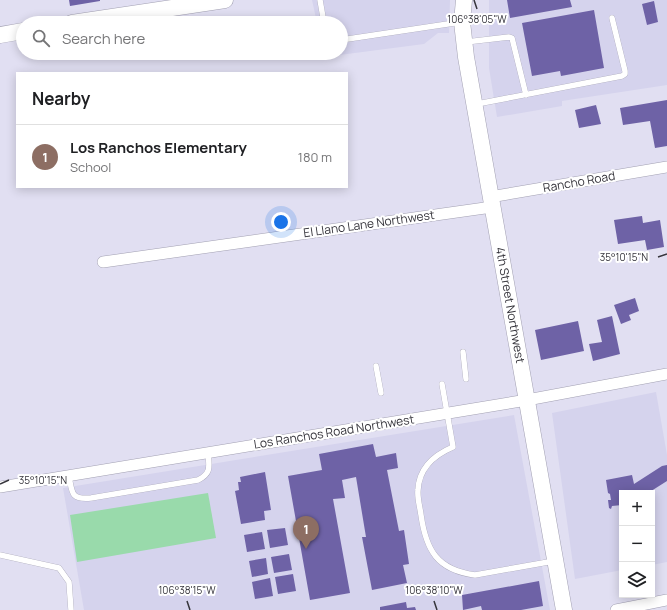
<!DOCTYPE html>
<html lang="en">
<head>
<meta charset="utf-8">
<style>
  body { margin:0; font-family:Manrope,sans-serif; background:#f2f2f2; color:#202124 }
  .controls { position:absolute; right:12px; bottom:12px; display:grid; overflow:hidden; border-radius:0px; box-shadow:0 2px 10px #0003 }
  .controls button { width:36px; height:36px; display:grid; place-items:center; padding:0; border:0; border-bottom:1px solid #e0e0e0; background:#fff; color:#202124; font:20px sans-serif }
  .you { position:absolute; left:281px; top:222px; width:14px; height:14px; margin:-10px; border:3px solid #fff; border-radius:50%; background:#1a73e8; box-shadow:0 0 0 6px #1a73e833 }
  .badge { display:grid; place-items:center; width:26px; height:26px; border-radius:50%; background:#1a6b3c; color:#fff; font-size:13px; font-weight:700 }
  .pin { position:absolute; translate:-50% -33px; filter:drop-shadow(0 1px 2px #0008) }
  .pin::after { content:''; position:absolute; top:21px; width:14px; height:12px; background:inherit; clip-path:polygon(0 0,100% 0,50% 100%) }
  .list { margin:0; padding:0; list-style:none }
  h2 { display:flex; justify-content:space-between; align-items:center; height:52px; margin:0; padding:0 16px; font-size:17px }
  h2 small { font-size:13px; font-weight:400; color:#757577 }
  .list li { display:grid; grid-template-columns:26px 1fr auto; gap:12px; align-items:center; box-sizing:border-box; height:64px; padding:0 16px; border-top:1px solid #e0e0e0 }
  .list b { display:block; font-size:15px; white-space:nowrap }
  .list p { margin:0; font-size:13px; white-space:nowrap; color:#757577 }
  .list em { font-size:13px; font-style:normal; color:#757577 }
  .icon { flex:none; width:22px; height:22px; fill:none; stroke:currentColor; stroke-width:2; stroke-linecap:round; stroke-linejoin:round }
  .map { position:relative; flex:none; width:667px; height:610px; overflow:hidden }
  .search { position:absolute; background:#fff; box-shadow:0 2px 10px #0003; left:16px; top:16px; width:332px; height:44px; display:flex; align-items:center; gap:10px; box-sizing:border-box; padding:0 14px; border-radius:22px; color:#757577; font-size:15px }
  .panel { position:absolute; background:#fff; box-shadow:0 2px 10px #0003; left:16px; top:72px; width:332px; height:116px; border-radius:0px }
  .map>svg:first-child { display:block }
</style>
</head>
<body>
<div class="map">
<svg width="667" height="610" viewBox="0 0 667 610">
  <rect width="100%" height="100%" fill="#e1dff2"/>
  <!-- built -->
  <path fill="#d5d3ed" d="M312,0H450L449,33H438L424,44L324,57L323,53H341V23H317Z
    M489,0H667V85L562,101V106L497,117L489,68Z
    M656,392L667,455V562L652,565V493H622V570L575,579L552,413Z
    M514,415L550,610H84L63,488Z"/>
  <!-- green -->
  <path fill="#99daab" d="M208,493L216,538L77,562L70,515Z"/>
  <!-- building -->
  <path fill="#6e62a6" d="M69,0H100V1L70,6Z
    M507,0H570L572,7L510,18Z
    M654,1L658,22L647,25L642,4Z
    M594,10L604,68L561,76L560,71L532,76L522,23Z
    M667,100V146L655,148L650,121L623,125L620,108Z
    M596,105L601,124L579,128L575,110Z
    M642,216L643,223L660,220L664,247L647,250L645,240L618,244L614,220Z
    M635,298L639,311L629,315L631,320L621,324L614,305Z
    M612,316L620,354L593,361L589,344L602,342L597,320Z
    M578,321L584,351L541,360L535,330Z
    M373,444L376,457L396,453L398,468L387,470L399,531L404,530L409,564L403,565L407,583L372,590L362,537H366L356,477L342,480L345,498L333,499L350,593L310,600L288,476L322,470L319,454Z
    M667,465V481L648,493H622V505L612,506L611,509L609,508L608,500H611L610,494L608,493L606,480L632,475L634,484L662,466Z
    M265,472L271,510L264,511L265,520L241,524L235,491L239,490L238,482H241L240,477Z
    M285,528L288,545L270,548L267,530Z
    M262,532L265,549L247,552L244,535Z
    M289,554L292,570L274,573L271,557Z
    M266,558L268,574L252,577L249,561Z
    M293,574L296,591L278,594L275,577Z
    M270,578L273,596L255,599L252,582Z
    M539,581L543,606L521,610H482L481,606L463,610L462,595Z
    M406,602L407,608L415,607L416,610H380V607Z"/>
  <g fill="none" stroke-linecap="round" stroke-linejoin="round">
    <!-- lane casing -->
    <g stroke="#a2a0b2" stroke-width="6">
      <path id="lane" d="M320,0L324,23
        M341,40L461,22
        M466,42L509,37L512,38L526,95
        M477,104L622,76L625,74V71L612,18
        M463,352L466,379
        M376,366L381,393
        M442,384L453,447C434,455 419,468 418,490C417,498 420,507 421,515C426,550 437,570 475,575L554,561
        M69,476C72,493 71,500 91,498L198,480C212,473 209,466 208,453
        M0,555L59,568L69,582L71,610"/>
    </g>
    <!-- street casing -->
    <g stroke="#a2a0b2" stroke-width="12">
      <path id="street" d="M490,197L667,167
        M103,262L492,207
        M0,487L527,400L667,374
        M616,610L667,600"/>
    </g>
    <!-- secondary casing -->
    <g stroke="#a2a0b2" stroke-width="17">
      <path id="secondary" d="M464,0L462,22L466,57L564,610
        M72,23L225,0
        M0,35L23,31"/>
    </g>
    <!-- lane -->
    <use href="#lane" stroke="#fff" stroke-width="5.5"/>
    <!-- street -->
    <use href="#street" stroke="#fff" stroke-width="11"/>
    <!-- secondary -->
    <use href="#secondary" stroke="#fff" stroke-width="16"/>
  </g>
  <!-- ticks -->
  <path fill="none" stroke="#36353c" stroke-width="1.5" d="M474,0L477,9M658,257L667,254M0,484L9,480M187,601L190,610M434,601L437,610"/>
  <g text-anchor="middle" stroke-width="4" stroke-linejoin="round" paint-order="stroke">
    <!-- street labels -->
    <g font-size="12" fill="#36353c" stroke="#fff">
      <text transform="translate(579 182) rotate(-10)" y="4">Rancho Road</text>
      <text transform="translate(369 224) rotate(-8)" y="4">El Llano Lane Northwest</text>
      <text transform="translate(510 305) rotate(80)" y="4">4th Street Northwest</text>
      <text transform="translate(334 432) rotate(-9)" y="4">Los Ranchos Road Northwest</text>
    </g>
  </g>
  <g font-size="10" text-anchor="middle" fill="#36353c" stroke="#fff" stroke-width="4" stroke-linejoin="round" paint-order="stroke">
    <text x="477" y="23">106°38'05"W</text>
    <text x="624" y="261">35°10'15"N</text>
    <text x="43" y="484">35°10'15"N</text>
    <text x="187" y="594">106°38'15"W</text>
    <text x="434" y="594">106°38'10"W</text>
  </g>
</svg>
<div class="controls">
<button>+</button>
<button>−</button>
<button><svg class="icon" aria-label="layers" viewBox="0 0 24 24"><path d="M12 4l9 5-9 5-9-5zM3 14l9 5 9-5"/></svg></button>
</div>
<div class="you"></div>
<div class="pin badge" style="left:306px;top:549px;background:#8d6e63">1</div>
<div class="search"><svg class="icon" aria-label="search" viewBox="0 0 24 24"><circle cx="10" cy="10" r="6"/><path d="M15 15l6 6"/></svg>Search here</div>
<section class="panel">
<h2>Nearby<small></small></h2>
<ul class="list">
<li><span class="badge" style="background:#8d6e63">1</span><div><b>Los Ranchos Elementary</b><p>School</p></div><em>180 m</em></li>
</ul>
</section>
</div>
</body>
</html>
